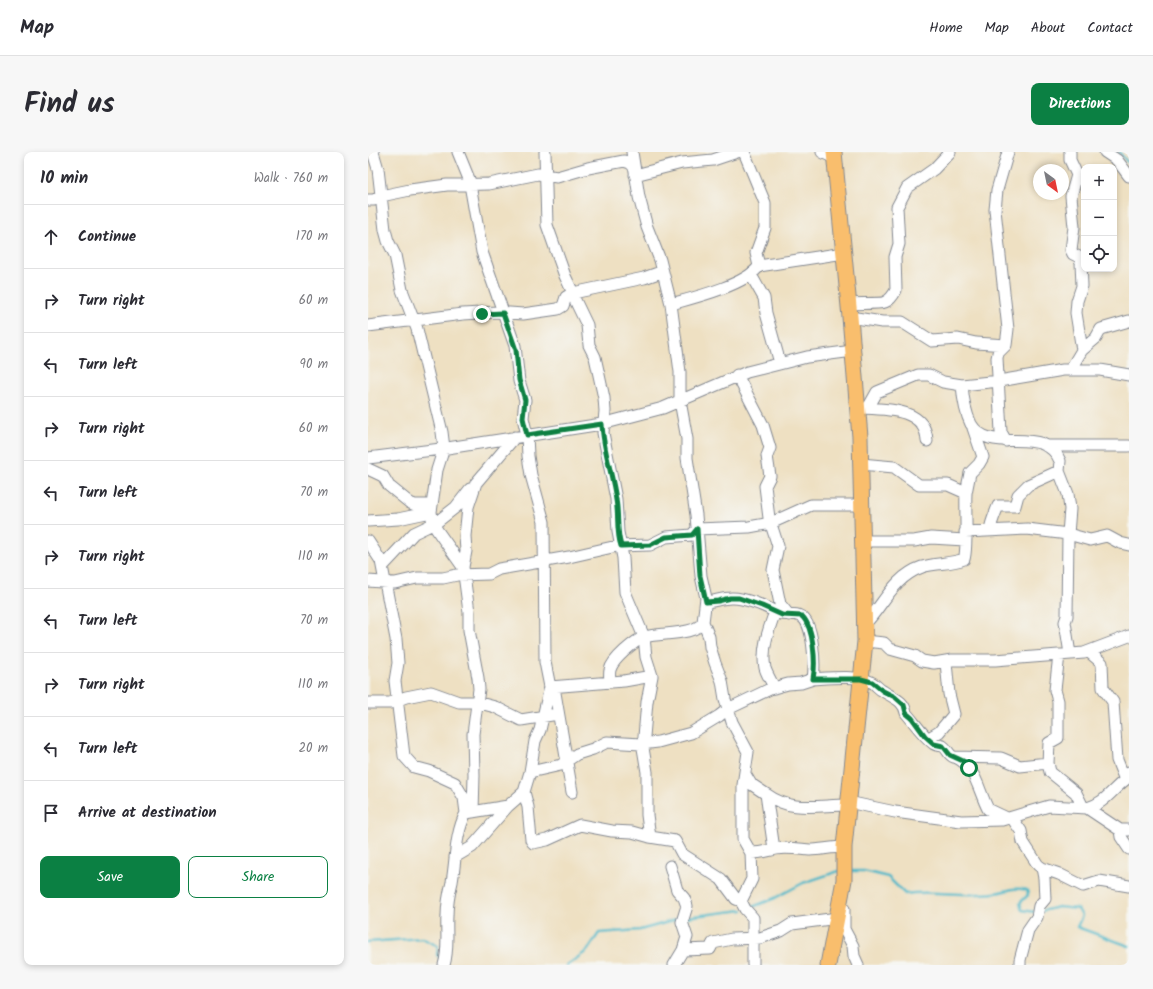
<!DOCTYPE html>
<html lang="en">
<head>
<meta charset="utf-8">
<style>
  body { margin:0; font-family:Kalam,sans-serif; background:#f7f7f7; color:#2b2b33 }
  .controls { position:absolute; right:12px; top:12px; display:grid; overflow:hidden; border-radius:8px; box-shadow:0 2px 6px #0003 }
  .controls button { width:36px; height:36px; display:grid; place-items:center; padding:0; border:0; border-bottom:1px solid #e1e1e2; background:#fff; color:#2b2b33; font:20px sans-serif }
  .compass { position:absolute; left:665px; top:12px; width:36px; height:36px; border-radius:50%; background:#fff; box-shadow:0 2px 6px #0003; rotate:147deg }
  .stop { position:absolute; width:12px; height:12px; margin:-9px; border:3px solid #0b8043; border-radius:50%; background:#fff }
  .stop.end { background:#0b8043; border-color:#fff; box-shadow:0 1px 4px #0008 }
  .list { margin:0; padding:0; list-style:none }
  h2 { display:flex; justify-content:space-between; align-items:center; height:52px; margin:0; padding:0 16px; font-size:17px }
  h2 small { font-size:13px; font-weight:400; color:#7c7c81 }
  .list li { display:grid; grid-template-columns:26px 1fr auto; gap:12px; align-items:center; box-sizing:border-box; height:64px; padding:0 16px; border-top:1px solid #e1e1e2 }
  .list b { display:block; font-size:15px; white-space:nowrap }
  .list em { font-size:13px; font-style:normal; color:#7c7c81 }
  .actions { display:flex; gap:8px; padding:12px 16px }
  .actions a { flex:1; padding:9px 0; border:1px solid #0b8043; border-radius:8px; text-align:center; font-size:14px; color:#0b8043 }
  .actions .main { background:#0b8043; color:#fff }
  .icon { flex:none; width:22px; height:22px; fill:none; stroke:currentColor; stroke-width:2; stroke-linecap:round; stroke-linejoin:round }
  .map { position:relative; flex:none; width:761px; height:813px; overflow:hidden; border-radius:8px }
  header { display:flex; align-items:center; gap:24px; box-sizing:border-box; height:56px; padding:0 20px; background:#fff; border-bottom:1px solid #e1e1e2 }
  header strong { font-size:19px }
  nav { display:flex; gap:22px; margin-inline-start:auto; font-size:14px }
  .intro { display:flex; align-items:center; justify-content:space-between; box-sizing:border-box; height:96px; padding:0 24px }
  h1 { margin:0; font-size:28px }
  .button { padding:10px 18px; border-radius:8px; background:#0b8043; color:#fff; font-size:14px; font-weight:700 }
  main { display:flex; gap:24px; padding:0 24px }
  aside { flex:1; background:#fff; border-radius:8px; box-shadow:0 2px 6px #0003 }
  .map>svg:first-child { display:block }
</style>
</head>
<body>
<header>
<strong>Map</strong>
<nav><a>Home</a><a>Map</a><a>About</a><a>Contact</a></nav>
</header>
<div class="intro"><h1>Find us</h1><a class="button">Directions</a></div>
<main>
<aside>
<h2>10 min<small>Walk · 760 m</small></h2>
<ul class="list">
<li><svg class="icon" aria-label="ahead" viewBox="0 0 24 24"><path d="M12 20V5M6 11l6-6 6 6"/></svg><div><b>Continue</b></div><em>170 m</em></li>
<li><svg class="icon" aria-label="right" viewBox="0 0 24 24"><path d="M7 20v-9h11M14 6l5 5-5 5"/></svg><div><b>Turn right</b></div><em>60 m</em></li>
<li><svg class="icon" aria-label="left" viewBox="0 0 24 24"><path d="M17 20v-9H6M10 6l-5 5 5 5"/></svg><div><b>Turn left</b></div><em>90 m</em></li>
<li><svg class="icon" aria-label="right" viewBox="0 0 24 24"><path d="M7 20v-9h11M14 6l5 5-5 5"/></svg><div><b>Turn right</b></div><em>60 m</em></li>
<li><svg class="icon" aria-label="left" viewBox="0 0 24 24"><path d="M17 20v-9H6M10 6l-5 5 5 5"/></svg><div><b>Turn left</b></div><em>70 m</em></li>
<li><svg class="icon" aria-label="right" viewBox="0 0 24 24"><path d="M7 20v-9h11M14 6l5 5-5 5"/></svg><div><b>Turn right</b></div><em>110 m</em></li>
<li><svg class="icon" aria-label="left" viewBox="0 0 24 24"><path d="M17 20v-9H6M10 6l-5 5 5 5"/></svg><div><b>Turn left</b></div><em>70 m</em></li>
<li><svg class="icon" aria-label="right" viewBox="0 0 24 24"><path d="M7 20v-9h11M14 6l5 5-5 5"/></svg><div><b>Turn right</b></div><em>110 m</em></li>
<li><svg class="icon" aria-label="left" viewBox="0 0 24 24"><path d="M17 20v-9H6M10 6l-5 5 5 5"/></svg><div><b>Turn left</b></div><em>20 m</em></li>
<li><svg class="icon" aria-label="arrive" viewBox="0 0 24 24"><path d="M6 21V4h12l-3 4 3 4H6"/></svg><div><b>Arrive at destination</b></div></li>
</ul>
<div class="actions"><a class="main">Save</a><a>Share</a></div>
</aside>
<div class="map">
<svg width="761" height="813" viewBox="0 0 761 813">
  <rect width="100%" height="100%" fill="#f6f6f2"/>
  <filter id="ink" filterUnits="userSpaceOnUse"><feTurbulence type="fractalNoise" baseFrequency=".025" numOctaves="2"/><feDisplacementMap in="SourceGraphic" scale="8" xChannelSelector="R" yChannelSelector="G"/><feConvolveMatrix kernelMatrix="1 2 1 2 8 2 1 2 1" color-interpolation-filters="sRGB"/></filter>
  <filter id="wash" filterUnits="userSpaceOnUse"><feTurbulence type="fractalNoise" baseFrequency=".012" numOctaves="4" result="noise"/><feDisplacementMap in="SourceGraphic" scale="16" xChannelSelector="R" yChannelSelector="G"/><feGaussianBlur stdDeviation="0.9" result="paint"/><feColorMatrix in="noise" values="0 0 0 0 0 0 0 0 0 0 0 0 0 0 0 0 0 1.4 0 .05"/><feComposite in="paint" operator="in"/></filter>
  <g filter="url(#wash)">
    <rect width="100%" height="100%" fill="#eee0c2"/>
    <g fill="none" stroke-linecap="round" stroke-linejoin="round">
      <!-- stream -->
      <path stroke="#4db8c9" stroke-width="2.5" d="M751,0L761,12
        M482,719H496L520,725L537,742C566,738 597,745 626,741C640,740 644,734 659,738L660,743L652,751L654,758L667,760
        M382,756L407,746L435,731L471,719
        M674,759L690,755L710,757L714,764L709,775L761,794
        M318,765L375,758
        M0,790L54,786L70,794L69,803L74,807
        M199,813L219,799L231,781L272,778L311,767"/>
    </g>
  </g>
  <g filter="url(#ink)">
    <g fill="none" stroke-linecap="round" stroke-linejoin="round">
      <!-- minor casing -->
      <g stroke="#848890" stroke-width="13">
        <path id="minor" d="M5,0L10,17L17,78L20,89L27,103L34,138L49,177L74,280L76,296L69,318L63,360L65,372L71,381L95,415
          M177,0L179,73L197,124L205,141L206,146L219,173L221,193L227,205L236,246L237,259L235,281L248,347L250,380L255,406L257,440L276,485L278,505L284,524L279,550L275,596L279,620V663L282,685L307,689L314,702L353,727L368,747L373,749
          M264,0L271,45L279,75L292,108L303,152L312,220V249L319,287V306L328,363L333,424L338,446L335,470L341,485L342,495L347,511L354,529L357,547L364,570L380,600L375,633V687L383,701C394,701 398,699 408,697C419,695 430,697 442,698C452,698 464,695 476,695
          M376,0L397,51V76L388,101L391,114
          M454,0L466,6
          M702,0V8L709,23L703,44L706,75L703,98L705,102L711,105L713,110L714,134L709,149L708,161L714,198
          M737,0L749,8L761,24
          M267,23L314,11L345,8L369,0
          M0,48H6L13,44L42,38L79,33L121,32L170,22L189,25L220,16L256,9L262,11L265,14
          M383,123L396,146L398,161L412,211
          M303,152C325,146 378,133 391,114L476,101
          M481,152C488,151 514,152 517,150C522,148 526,142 528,138L527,105L531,92L529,55L539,36L566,17L582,0
          M482,165L514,170H534L564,189L590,187L608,191L638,193
          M0,174L95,162L130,160L155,162L190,157L195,154L198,145L205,141L276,126L293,120
          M702,218L714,198L728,186L733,177L761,169
          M369,223L395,273L402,296L399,304L402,324L397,334L401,366L410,394L405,418L412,452L421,463
          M594,233C595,246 597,260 603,272C622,305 677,271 692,309L691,319L700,342L702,357L700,382L659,377L597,380
          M493,256C518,257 558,256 559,289
          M500,256L509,240L550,223H561L575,230L594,233L631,229L695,218H732L761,223
          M638,289L633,280L629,206L630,201L638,193L640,177L627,58L629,38L640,0
          M678,294H761
          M0,306L73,297L234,272L295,256L379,220L439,205L485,199
          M493,312L526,315L551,333H580L598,341C597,355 600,398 596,407C583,412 567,411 554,415C525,425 515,454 496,473
          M0,317L15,324L21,334L42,351L47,353H63
          M598,341L602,321L611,312L615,305L605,276
          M0,369L30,367L63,360
          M622,378C623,370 627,362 630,354H647L650,343L660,333L691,319
          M0,389L13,409L28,487L30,511L27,529L36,604L46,615L61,619L87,631L96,646L98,661L140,654L156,640L162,620L167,589L172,578L182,535L177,510L176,370L163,323L160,304L159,283L155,266L157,248L151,229L147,194L114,100L101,27L90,0
          M496,389H546L563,386L597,388
          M15,414L46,381L69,370L88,355L102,337
          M0,429L27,431L49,426H75L89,423L121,422L131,417L201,405L249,394L282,393L298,385L324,383L329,377L381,375L403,371L443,353H493
          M338,450C347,449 355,446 363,446C374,445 398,454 407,460C401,476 393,498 397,516C399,523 404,530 406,536
          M407,460C416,465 424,460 432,464C446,469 447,514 445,527C461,526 489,523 503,530C508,532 510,537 515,539C525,546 536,548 538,561C547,571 554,583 566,592C569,594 572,593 575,594C580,597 580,603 586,605L633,606L652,614L680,611L682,620L708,641L714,653L719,656C736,652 744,638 757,628L758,622L761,620
          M497,489L516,491L522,497L547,504L554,509L566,511L584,508H627L716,501L761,484
          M721,500L734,511L735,536L745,550L749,608L757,628
          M702,502L697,470L699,464L700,382L722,388L739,384L752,391L761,393
          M242,530C242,527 241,522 242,518C244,508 267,488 277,485C291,480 327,484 335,470
          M182,535L256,529L284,524
          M186,535L204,640
          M0,551H22L38,545L63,540L91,550H108L127,555L153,568L190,562
          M561,586L571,580L586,562L581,542L578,510
          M587,605C608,614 610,638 620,657L639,666
          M680,611L681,591L690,586V549L687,538L691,503
          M162,620L193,613L209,602L225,597L239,590L273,592L290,590L323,581L351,564L360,557L402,537L420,532L433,531L445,527
          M377,622L383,632L398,642L406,697
          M156,640L160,655L163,688L165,691L179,688L212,673L244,679L264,680L282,685
          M398,642C424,661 449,653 480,653
          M480,650L527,660L593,669L634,668L681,654L719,656L752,678H761
          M105,660L106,623L105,582L111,537L110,526L101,478V460L95,415L98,399L97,384L100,355L108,331L147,285
          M644,666L653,679L655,690L670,713L674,716L691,722L715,734L731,729L761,734
          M752,678L753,685L761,697
          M383,701L384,727L373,749L377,757L385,766V813
          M87,705L104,695L140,654
          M302,714L309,738L316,746L319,754L314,770L319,785L315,798
          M476,757V777L485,794L486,804L490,813
          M76,813C81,797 78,780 79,764C79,751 81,742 84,730C88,707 87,682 98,661
          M306,813L315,798L342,797L345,791L364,787L392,786L413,779L424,772L470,766
          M652,813V808L660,778L669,765L671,754L677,747L676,726L674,716"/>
      </g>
      <!-- highway casing -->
      <g stroke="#848890" stroke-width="17">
        <path id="highway" d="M460,813L476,728V695L497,489L492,285L482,165L466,0"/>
      </g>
      <!-- minor -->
      <use href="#minor" stroke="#fff" stroke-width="11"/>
      <!-- highway -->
      <use href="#highway" stroke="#f9be6d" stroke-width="15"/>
    </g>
  </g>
  <g fill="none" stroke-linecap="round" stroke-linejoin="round" filter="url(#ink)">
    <!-- route -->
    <path stroke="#0b8043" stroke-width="5" d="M114,162L135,161L148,198L151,228L157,248L155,266L159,283L234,272C235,298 245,323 248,348C251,363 248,379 253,394L282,393L298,385L324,383L329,377L332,424L338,450L350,449L362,446H371L394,454L414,463L434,464C446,476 448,511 445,527H493L504,530L515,539L527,545L536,553L538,561L544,566L557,584L566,592L575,594L582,603L595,609L601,616"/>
  </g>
</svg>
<div class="controls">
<button>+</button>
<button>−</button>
<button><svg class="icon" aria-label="locate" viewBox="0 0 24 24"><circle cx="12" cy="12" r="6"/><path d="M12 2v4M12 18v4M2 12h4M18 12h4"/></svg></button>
</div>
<svg class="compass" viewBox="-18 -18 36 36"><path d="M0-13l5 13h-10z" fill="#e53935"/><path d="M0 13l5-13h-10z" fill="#7c7c81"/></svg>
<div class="stop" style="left:601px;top:616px"></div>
<div class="stop end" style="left:114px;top:162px"></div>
</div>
</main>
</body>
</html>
